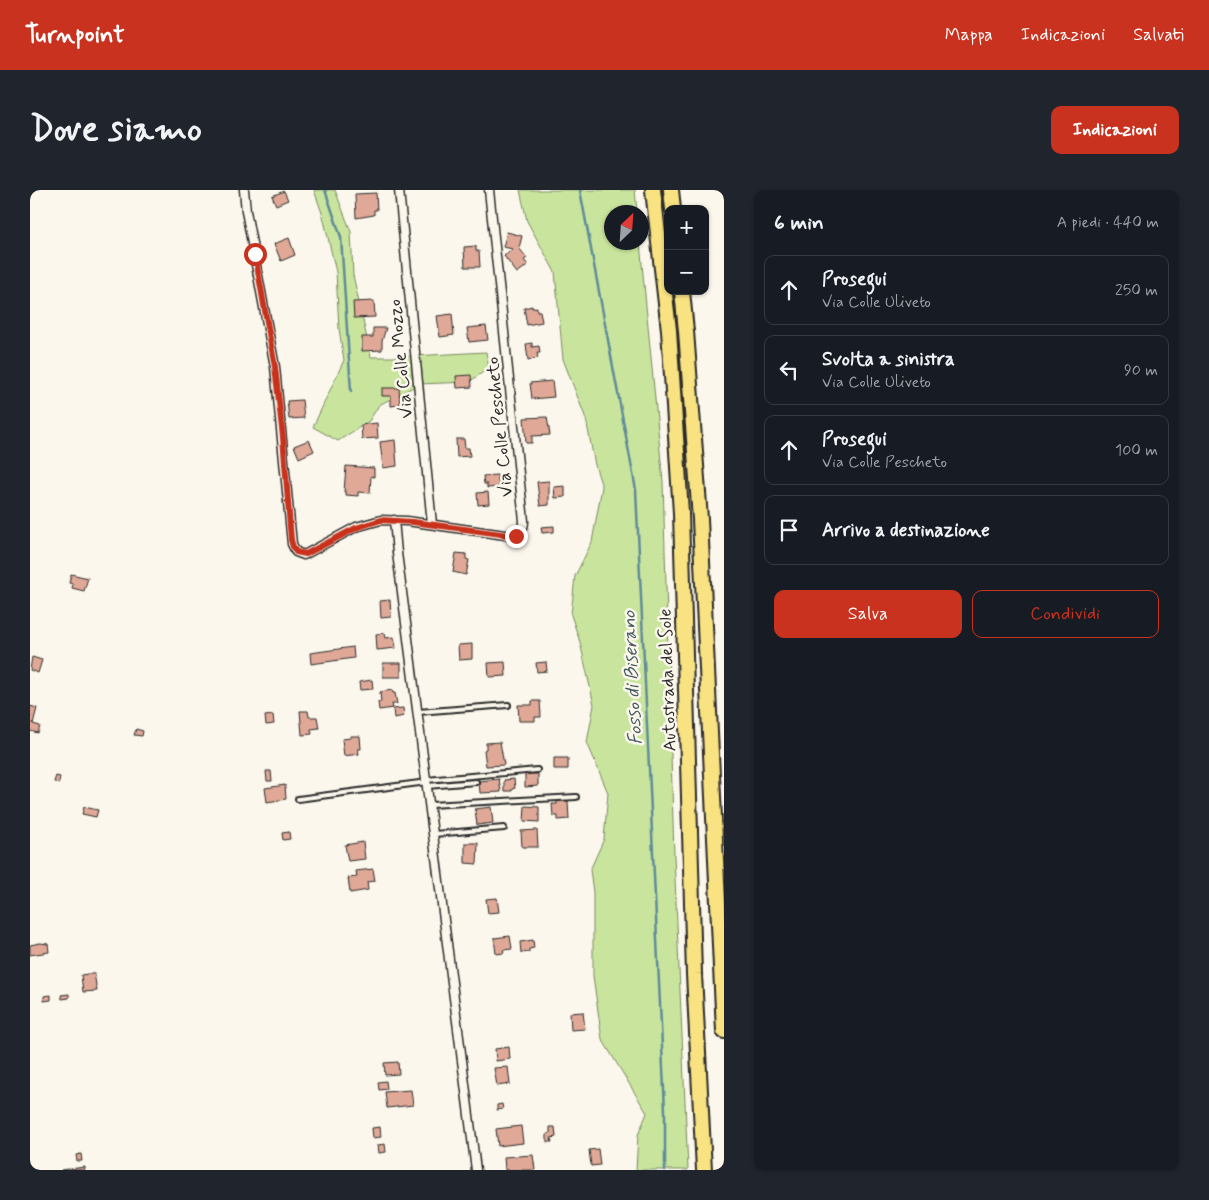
<!DOCTYPE html>
<html lang="it">
<head>
<meta charset="utf-8">
<style>
  body { margin:0; font-family:Mynerve,sans-serif; background:#20242c; color:#f1f3f6 }
  .controls { position:absolute; right:15px; top:15px; display:grid; overflow:hidden; border-radius:10px; box-shadow:0 1px 4px #0004 }
  .controls button { width:45px; height:45px; display:grid; place-items:center; padding:0; border:0; border-bottom:1px solid #363941; background:#171b24; color:#f1f3f6; font:25px sans-serif }
  .compass { position:absolute; left:574px; top:15px; width:45px; height:45px; border-radius:50%; background:#171b24; box-shadow:0 1px 4px #0004; rotate:25deg }
  .stop { position:absolute; width:15px; height:15px; margin:-11px; border:4px solid #c8321e; border-radius:50%; background:#fff }
  .stop.end { background:#c8321e; border-color:#fff; box-shadow:0 1px 5px #0008 }
  .list { margin:0; padding:0; list-style:none }
  h2 { display:flex; justify-content:space-between; align-items:center; height:65px; margin:0; padding:0 20px; font-size:21px }
  h2 small { font-size:16px; font-weight:400; color:#9ea1a6 }
  .list li { display:grid; grid-template-columns:32px 1fr auto; gap:15px; align-items:center; box-sizing:border-box; height:70px; margin:0 10px 10px; padding:0 10px; border:1px solid #363941; border-radius:10px }
  .list b { display:block; font-size:19px; white-space:nowrap }
  .list p { margin:0; font-size:16px; white-space:nowrap; color:#9ea1a6 }
  .list em { font-size:16px; font-style:normal; color:#9ea1a6 }
  .actions { display:flex; gap:10px; padding:15px 20px }
  .actions a { flex:1; padding:11px 0; border:1px solid #c8321e; border-radius:10px; text-align:center; font-size:18px; color:#c8321e }
  .actions .main { background:#c8321e; color:#fff }
  .icon { flex:none; width:28px; height:28px; fill:none; stroke:currentColor; stroke-width:2; stroke-linecap:round; stroke-linejoin:round }
  .map { position:relative; flex:none; width:694px; height:980px; overflow:hidden; border-radius:10px }
  header { display:flex; align-items:center; gap:30px; box-sizing:border-box; height:70px; padding:0 25px; background:#c8321e; color:#fff }
  header strong { font-size:24px }
  nav { display:flex; gap:28px; margin-inline-start:auto; font-size:18px }
  .intro { display:flex; align-items:center; justify-content:space-between; box-sizing:border-box; height:120px; padding:0 30px }
  h1 { margin:0; font-size:35px }
  .button { padding:12px 22px; border-radius:10px; background:#c8321e; color:#fff; font-size:18px; font-weight:700 }
  main { display:flex; gap:30px; padding:0 30px }
  aside { flex:1; background:#171b24; border-radius:10px; box-shadow:0 1px 4px #0004 }
  .map>svg:first-child { display:block }
</style>
</head>
<body>
<header>
<strong>Turnpoint</strong>
<nav><a>Mappa</a><a>Indicazioni</a><a>Salvati</a></nav>
</header>
<div class="intro"><h1>Dove siamo</h1><a class="button">Indicazioni</a></div>
<main>
<div class="map">
<svg width="694" height="980" viewBox="0 0 694 980">
  <rect width="100%" height="100%" fill="#fbf7ec"/>
  <filter id="ink" filterUnits="userSpaceOnUse"><feTurbulence type="fractalNoise" baseFrequency=".02" numOctaves="2"/><feDisplacementMap in="SourceGraphic" scale="10" xChannelSelector="R" yChannelSelector="G"/><feConvolveMatrix kernelMatrix="1 2 1 2 8 2 1 2 1" color-interpolation-filters="sRGB"/></filter>
  <g filter="url(#ink)">
    <!-- green -->
    <path fill="#c9e59d" stroke="#7a8864" d="M284,0H305L321,42L323,85L341,167H363L456,162L459,178L439,192L389,194L349,215L339,231L308,251L283,237L314,170L309,139L306,82L293,26Z
      M490,0H605L607,22H582V52L610,53L633,292L644,666L658,980H606L608,945L617,923L572,849L563,786V702L560,680L574,649L578,603L557,552L564,515L550,452L541,425L545,386L562,352L572,297L565,275L556,229L533,169L525,82L497,31Z"/>
    <g fill="none" stroke-linecap="round" stroke-linejoin="round">
      <!-- stream -->
      <path stroke="#5e8b98" stroke-width="2.5" d="M295,0L311,47L321,201
        M550,0L606,300L635,921V980"/>
    </g>
    <!-- building -->
    <path fill="#e0a897" stroke="#2b2b2b" d="M254,1L258,10L246,15L242,6Z
      M346,3L347,20H344V25L326,28L325,4Z
      M477,42L492,46L489,58L497,68L494,70L498,75L487,83L474,66L483,59L473,57Z
      M259,48L265,65L251,71L244,54Z
      M446,56V61H449L450,77H435L434,57Z
      M344,111L345,127L324,128L323,112Z
      M502,116V118L507,117V121H510L512,132L497,135L494,118Z
      M422,124L424,145L410,147L407,126Z
      M456,136L458,150L439,152L437,138Z
      M343,138H356L352,151V160L332,161V147H343Z
      M502,153V157L509,156L510,163H507L508,168L498,170L496,154Z
      M441,185L442,197L427,198L426,186Z
      M522,191L524,207L502,209L500,193Z
      M352,198H369L370,215L361,216V206H352Z
      M272,210L274,228L259,229L257,211Z
      M517,227L520,245L502,246V253H496L494,228Z
      M347,233L348,248L332,249L331,235Z
      M426,249H434L435,258H439L440,266L427,267Z
      M279,250L284,261L269,268L264,256Z
      M365,250L367,276L353,278L350,252Z
      M316,276L344,278V287L341,286L340,303L328,302V306L316,305V302H314Z
      M467,285L470,297L457,298V294H454L453,286Z
      M519,291V315L510,316L507,292Z
      M535,296V307L525,308L524,297Z
      M458,302L459,314L448,315L447,303Z
      M524,336V342L512,343L511,337Z
      M426,363L436,364V369L439,370L436,385L423,382Z
      M41,384L58,388L54,401L42,398L43,394L39,393Z
      M360,410L361,427L351,428L350,411Z
      M355,443L356,448L364,447L366,458L347,460L346,444Z
      M442,454V469L429,470L428,455Z
      M323,457L324,468L281,474L280,463Z
      M2,467L12,470L8,483L0,480Z
      M475,472L476,486L459,487L458,473Z
      M516,472L517,481L507,482L506,473Z
      M353,473H371V487H353Z
      M342,490L343,499L330,500L329,492Z
      M362,500L363,503H365L367,514H362L363,518L349,520L348,512H351L350,502Z
      M502,511H510L511,527H505V531H489L488,515H502Z
      M0,516L7,518L3,534L10,536L8,543L0,541Z
      M373,518L374,526L364,528L363,519Z
      M270,521H278L279,527H287L289,538L281,539L282,544L272,545Z
      M243,525L244,534L236,535L235,526Z
      M106,539L113,541L112,546L104,545Z
      M321,546H330L331,559H328L329,564L314,566L312,549L321,548Z
      M470,552L474,575L456,576L454,560L456,559V553Z
      M524,568H538V579H524Z
      M236,581H241L242,591H237Z
      M495,584H508V596L495,597Z
      M26,586L30,587L29,593L24,592Z
      M469,589L471,602L450,603L449,591Z
      M484,589L485,598L482,599V601H474V590Z
      M255,595L256,609L237,612L235,598Z
      M527,611H538L539,629L528,630V626H523L522,614H527Z
      M495,616L509,617V632L494,631Z
      M54,617L68,620L66,627L52,624Z
      M461,617L463,633L447,635L445,619Z
      M507,640L508,657H492L491,641Z
      M259,642L260,649L253,650L252,643Z
      M333,652L335,669L318,671L315,655Z
      M435,653H448L447,674L435,673Z
      M343,679L345,691L337,692L338,700L320,703L318,688L327,687L326,681Z
      M467,708L469,722L458,723L456,709Z
      M480,746L482,759L473,760L474,763L466,764L464,748Z
      M503,750L504,758L499,759V762L491,763L490,752Z
      M10,753L18,754L19,762L0,765V755Z
      M64,783L67,801L53,802L51,785Z
      M39,804V808L32,809L31,805Z
      M21,805V810L14,811V806Z
      M553,822L555,839L541,840L540,823Z
      M479,857L480,869L466,871L465,859Z
      M368,872L369,884L355,885L354,873Z
      M478,877L480,894L467,896L464,878Z
      M356,891L357,899L349,900L348,892Z
      M381,900L383,915L357,918L355,902Z
      M472,914L473,919L467,920V915Z
      M491,936L493,953L468,956L466,939Z
      M350,937L351,947L343,948L342,938Z
      M520,937H525L526,947L521,948L522,952H517V944L520,943Z
      M355,954L356,962L349,963L348,955Z
      M568,959L570,975L561,976L559,960Z
      M51,964L52,971H47L46,965Z
      M503,965L505,980H475L474,967Z
      M55,977V980H31Z"/>
    <g fill="none" stroke-linecap="round" stroke-linejoin="round">
      <!-- service casing -->
      <g stroke="#2b2b2b" stroke-width="8">
        <path id="service" d="M388,522L478,515
          M396,590L507,580
          M397,596L446,592
          M268,609L397,592
          M400,615L546,607
          M404,644L474,638"/>
      </g>
      <!-- minor casing -->
      <g stroke="#2b2b2b" stroke-width="11">
        <path id="minor" d="M214,0L216,21L245,177L262,354L266,362L274,365L326,337L351,330L377,331L482,346C490,345 494,339 494,331L459,0
          M369,0L402,334
          M364,330L367,363L446,980"/>
      </g>
      <!-- motorway casing -->
      <g stroke="#2b2b2b" stroke-width="18">
        <path id="motorway" d="M623,0L639,140L651,323L664,784L674,980
          M641,0L643,19
          M652,101L656,141L670,329L694,841"/>
      </g>
      <!-- service -->
      <use href="#service" stroke="#fbf7ec" stroke-width="4"/>
      <!-- minor -->
      <use href="#minor" stroke="#fbf7ec" stroke-width="8"/>
      <!-- motorway -->
      <use href="#motorway" stroke="#f8e281" stroke-width="14"/>
    </g>
  </g>
  <g fill="none" stroke-linecap="round" stroke-linejoin="round" filter="url(#ink)">
    <!-- route -->
    <path stroke="#c8321e" stroke-width="6" d="M225,64L245,177L253,247L261,350L263,357L266,362L276,364L326,338L351,330L383,332L486,346"/>
  </g>
  <g text-anchor="middle" stroke-width="5" stroke-linejoin="round" paint-order="stroke">
    <!-- street labels -->
    <g font-size="18" fill="#2b2b2b" stroke="#fbf7ec">
      <text transform="translate(370 169) rotate(-96)" y="6">Via Colle Mozzo</text>
      <text transform="translate(469 237) rotate(-96)" y="6">Via Colle Pescheto</text>
      <text transform="translate(637 490) rotate(-92)" y="6">Autostrada del Sole</text>
    </g>
    <!-- water labels -->
    <g font-size="19" font-style="italic" fill="#445b61" stroke="#fbf7ec">
      <text transform="translate(601 488) rotate(-93)" y="7">Fosso di Biserano</text>
    </g>
  </g>
</svg>
<div class="controls">
<button>+</button>
<button>−</button>
</div>
<svg class="compass" viewBox="-18 -18 36 36"><path d="M0-13l5 13h-10z" fill="#e53935"/><path d="M0 13l5-13h-10z" fill="#9ea1a6"/></svg>
<div class="stop" style="left:225px;top:64px"></div>
<div class="stop end" style="left:486px;top:346px"></div>
</div>
<aside>
<h2>6 min<small>A piedi · 440 m</small></h2>
<ul class="list">
<li><svg class="icon" aria-label="ahead" viewBox="0 0 24 24"><path d="M12 20V5M6 11l6-6 6 6"/></svg><div><b>Prosegui</b><p>Via Colle Uliveto</p></div><em>250 m</em></li>
<li><svg class="icon" aria-label="left" viewBox="0 0 24 24"><path d="M17 20v-9H6M10 6l-5 5 5 5"/></svg><div><b>Svolta a sinistra</b><p>Via Colle Uliveto</p></div><em>90 m</em></li>
<li><svg class="icon" aria-label="ahead" viewBox="0 0 24 24"><path d="M12 20V5M6 11l6-6 6 6"/></svg><div><b>Prosegui</b><p>Via Colle Pescheto</p></div><em>100 m</em></li>
<li><svg class="icon" aria-label="arrive" viewBox="0 0 24 24"><path d="M6 21V4h12l-3 4 3 4H6"/></svg><div><b>Arrivo a destinazione</b></div></li>
</ul>
<div class="actions"><a class="main">Salva</a><a>Condividi</a></div>
</aside>
</main>
</body>
</html>
